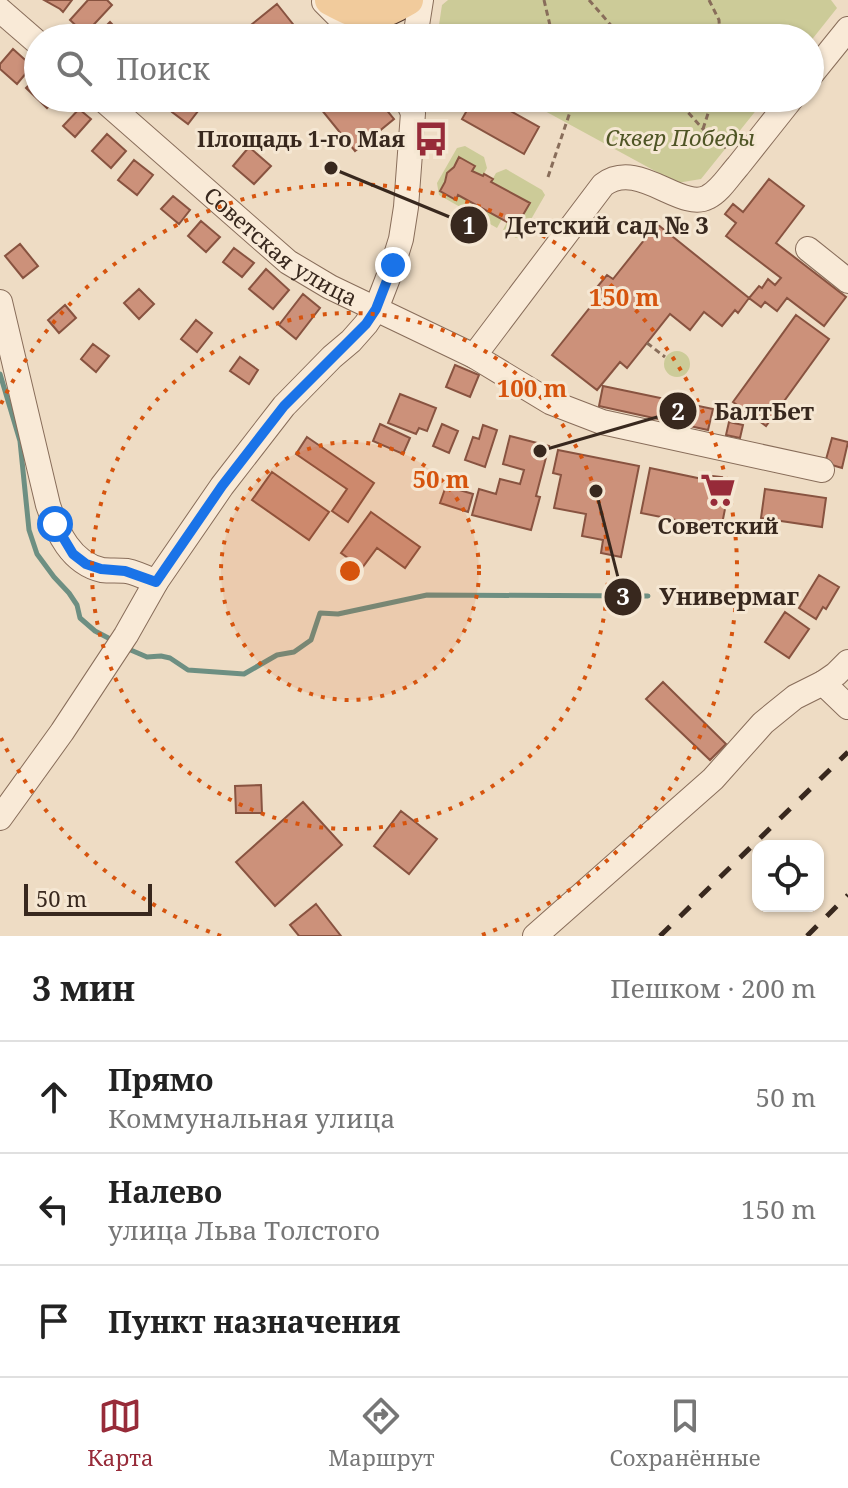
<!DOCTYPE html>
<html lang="ru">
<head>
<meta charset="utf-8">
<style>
  body { margin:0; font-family:"Noto Serif",serif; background:#f2f2f2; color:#222 }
  .controls { position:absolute; right:24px; bottom:24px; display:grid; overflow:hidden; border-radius:16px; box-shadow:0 2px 6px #0004 }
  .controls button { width:72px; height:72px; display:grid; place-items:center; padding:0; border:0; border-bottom:2px solid #e0e0e0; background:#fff; color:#222; font:40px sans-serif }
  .scale { position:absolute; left:24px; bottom:20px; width:128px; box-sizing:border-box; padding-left:8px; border:4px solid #38281e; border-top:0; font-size:22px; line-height:28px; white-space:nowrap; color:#38281e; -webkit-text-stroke:6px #f5e7d3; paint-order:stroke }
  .stop { position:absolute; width:24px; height:24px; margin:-18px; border:6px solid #1a73e8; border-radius:50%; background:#fff }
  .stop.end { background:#1a73e8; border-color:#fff; box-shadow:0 2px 8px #0008 }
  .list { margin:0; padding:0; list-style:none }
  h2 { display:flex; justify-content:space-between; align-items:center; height:104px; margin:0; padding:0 32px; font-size:34px }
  h2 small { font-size:26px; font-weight:400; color:#767676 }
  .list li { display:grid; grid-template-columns:52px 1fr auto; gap:24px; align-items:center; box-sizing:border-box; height:112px; padding:0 32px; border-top:2px solid #e0e0e0 }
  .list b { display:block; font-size:30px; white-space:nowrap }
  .list p { margin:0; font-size:26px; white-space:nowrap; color:#767676 }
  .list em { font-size:26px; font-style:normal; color:#767676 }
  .icon { flex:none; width:44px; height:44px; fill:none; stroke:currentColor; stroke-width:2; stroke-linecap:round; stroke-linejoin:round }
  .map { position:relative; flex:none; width:848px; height:936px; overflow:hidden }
  .search { position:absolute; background:#fff; box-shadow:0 2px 6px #0004; left:24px; right:24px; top:24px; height:88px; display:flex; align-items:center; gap:20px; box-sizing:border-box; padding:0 28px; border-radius:44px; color:#767676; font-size:30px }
  .sheet { height:440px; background:#fff }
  nav { display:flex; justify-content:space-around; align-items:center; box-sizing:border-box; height:112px; border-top:2px solid #e0e0e0; background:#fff; font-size:22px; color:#767676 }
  nav a { display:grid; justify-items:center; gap:4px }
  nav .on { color:#972b39 }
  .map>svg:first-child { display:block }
</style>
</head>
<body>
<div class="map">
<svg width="848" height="936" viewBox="0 0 848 936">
  <rect width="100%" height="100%" fill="#eedcc4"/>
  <!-- green -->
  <path fill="#cccb98" d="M448,0H831L837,8L810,42V38H437L442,5Z
    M521,98H766L701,179L677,183Z
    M465,146L484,157L487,168L483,176L472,171L475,166L459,157C446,180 440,172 455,199L458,195L502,219L497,228L439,195L437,183L457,148Z
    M506,169L542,190L545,195L522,235L516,238L503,230L507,222L516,227L529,203L491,182L496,173Z
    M664 364a13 13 0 1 1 26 0a13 13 0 1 1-26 0Z"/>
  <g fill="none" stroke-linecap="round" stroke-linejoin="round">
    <!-- stream -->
    <path stroke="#6d8f82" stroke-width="5" d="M0,374L20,441L29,530L37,554L54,577L69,593L77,605L80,618L95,631L114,641
      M126,648L147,657L161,656L170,658L188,670L244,674L277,655L294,652L311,640L320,613L338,614L427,595L648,596"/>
  </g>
  <!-- building -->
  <path fill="#cc917a" stroke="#885340" stroke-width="2" d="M44,0H72L63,12L60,9Z
    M88,0H107L112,5L85,34L70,20Z
    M277,4L304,38H261L251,25Z
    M110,22L125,38H94Z
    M13,49L32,66L17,84L0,69V64Z
    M38,76V98H57L47,108L26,88Z
    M182,98H208L188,124L172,112Z
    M312,98H377L394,119L355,151Z
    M474,98H487L539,127L524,154L462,119Z
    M79,109L91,119L75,137L63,126Z
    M107,134L126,151L111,168L92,151Z
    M249,147L271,166L254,184L233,166Z
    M459,157L475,166L472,171L483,176L484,174L493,179L491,182L530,203L516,227L458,195L456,200L440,191L445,182L447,173L454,167Z
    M134,160L153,175L137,195L118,180Z
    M769,179L804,206L776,243L846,297L824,326L787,298L777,311L765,302L761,307L749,298L759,286L762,288L768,279L775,285L781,278L726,236L736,223L725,214L733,204L743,212Z
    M173,196L190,210L179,224L161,209Z
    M201,221L220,237L206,252L188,236Z
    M657,224L749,298L738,313L735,310L722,326L704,312L690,330L670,314L627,368L620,362L597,390L552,355L603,291L598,286L607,275L613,279Z
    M20,244L38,266L23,278L5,256Z
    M234,248L254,263L242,277L223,262Z
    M266,269L289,290L273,309L249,289Z
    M139,289L154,304L139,319L124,303Z
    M303,294L320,308L296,339L279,325Z
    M65,305L76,318L59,333L48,320Z
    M796,315L829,339L766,426L733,402Z
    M196,320L212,333L197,352L181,339Z
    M93,344L109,356L96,372L81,359Z
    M240,357L258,370L249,384L230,371Z
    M455,365L479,375L470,397L446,387Z
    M603,386L713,409L708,430L599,406Z
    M400,394L436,408L427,431L419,428L416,434L388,423Z
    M729,422L743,425L740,438L726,435Z
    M380,424L410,438L403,454L373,441Z
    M442,424L458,431L449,453L433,446Z
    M483,425L497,430L485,467L465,460L473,437L479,439Z
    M510,436L549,446L536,496L540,497L531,530L472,515L479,489L496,494L500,479L520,484L524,470L503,464Z
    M307,437L374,483L348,522L332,511L347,489L296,454Z
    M832,438L848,442L842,468L825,463Z
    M558,450L639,466L621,557L601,553L603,540L582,536L586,514L554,508L561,475L553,473Z
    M650,468L712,481L713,476L722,477L721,482L730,484L721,529L641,513Z
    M272,472L329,512L309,540L252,500Z
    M446,486L473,494L468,512L440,503Z
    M765,489L826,498L822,527L761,518Z
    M371,512L420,547L405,568L377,548L362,568L341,553Z
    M819,575L839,587L826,609L823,607L816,619L799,608Z
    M785,612L809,629L789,658L765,642Z
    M663,682L726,744L710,760L646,699Z
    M261,785L262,813H236L235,786Z
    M303,802L342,845L275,906L236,862Z
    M401,811L437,839L409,874L374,846Z
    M316,904L341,936H299L290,925Z"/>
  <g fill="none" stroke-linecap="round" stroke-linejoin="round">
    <!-- minor casing -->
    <g stroke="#886d5a" stroke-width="26">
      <g id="minor">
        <path d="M324,2L360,38"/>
        <path d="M0,10L38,43"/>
        <path d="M415,38L421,0"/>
        <path d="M810,76L848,29"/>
        <path id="s1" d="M101,98L288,262L330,287L474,356L550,402L602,422L822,470"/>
        <path d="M808,249L848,281"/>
        <path d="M0,302L48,505C57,532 71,563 102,570C110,571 118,570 127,571C137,573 147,578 156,582"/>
        <path d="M474,356L603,185C638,158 681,212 708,197C720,191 729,176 738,166C756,143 774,121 792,98"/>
        <path d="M823,683L836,674L848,662"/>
        <path d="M0,818L62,732L126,635L156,582L222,486L284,406L332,357L351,341L366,324L376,309L393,265L401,239L406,207L413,113L406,98"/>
        <path d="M535,936L713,779L763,723L795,697L823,683L848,707"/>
      </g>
    </g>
    <!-- major casing -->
    <g stroke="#563c2f" stroke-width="32">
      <path id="major" d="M330,0C365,19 373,20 408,0"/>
    </g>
    <!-- path -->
    <path stroke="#886d5a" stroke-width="3" stroke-dasharray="6 4" stroke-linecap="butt" d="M544,0L553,38
      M589,0L622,38
      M709,0L719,20L720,38
      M675,98L703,129L726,148
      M703,129L713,98
      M548,177L570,112L567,98
      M647,343L665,357"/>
    <!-- minor -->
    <use href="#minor" stroke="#f9ead7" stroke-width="24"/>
    <!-- major -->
    <use href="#major" stroke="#f1cb9c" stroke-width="30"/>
    <!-- rail -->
    <path stroke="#38281e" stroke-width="5" stroke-dasharray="14 14" stroke-linecap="butt" d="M660,936L848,752
      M807,936L848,895"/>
  </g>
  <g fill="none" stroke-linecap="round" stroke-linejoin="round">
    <!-- route -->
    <path stroke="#1a73e8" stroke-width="10" d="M55,524L73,554L86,564L101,569L125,571L156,582L222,486L284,406L366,324L376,309L393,265"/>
  </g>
  <!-- distance rings -->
  <circle cx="350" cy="571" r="129" fill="#d6540e" fill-opacity=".12"/>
  <g fill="none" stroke="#d6540e" stroke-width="4" stroke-dasharray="4 8">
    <circle cx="350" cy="571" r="129"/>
    <circle cx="350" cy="571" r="258"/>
    <path d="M221 936A387 387 0 0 1 1 738M1 404A387 387 0 1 1 479 936"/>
  </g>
  <!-- icons -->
  <defs>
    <g id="bus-bare" transform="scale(2.76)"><path d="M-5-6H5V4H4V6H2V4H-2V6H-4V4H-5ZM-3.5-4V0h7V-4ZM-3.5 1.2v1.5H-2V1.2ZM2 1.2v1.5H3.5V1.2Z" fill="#972b39" stroke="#f5e7d3" stroke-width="2.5" paint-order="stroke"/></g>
    <g id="supermarket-bare" transform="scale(2.76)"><path d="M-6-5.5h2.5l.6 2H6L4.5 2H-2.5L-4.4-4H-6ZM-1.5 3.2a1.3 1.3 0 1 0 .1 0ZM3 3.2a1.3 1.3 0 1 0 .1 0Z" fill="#972b39" stroke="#f5e7d3" stroke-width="2.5" paint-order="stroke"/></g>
  </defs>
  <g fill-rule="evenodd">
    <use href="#bus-bare" x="431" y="139"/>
    <use href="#supermarket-bare" x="718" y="490"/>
  </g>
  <g text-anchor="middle" stroke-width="6" stroke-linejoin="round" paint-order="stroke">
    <!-- park labels -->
    <g font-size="22" font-style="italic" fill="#4f5525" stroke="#f5e7d3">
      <text x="680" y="146">Сквер Победы</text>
    </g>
    <!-- poi labels -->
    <g font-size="22" font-weight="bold" fill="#38281e" stroke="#f5e7d3" text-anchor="end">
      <text x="405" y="147">Площадь 1-го Мая</text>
      <text x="718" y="534" text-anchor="middle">Советский</text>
    </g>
    <!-- street labels -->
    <g font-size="22" fill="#38281e" stroke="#f5e7d3">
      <text dy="8" stroke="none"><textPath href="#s1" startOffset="234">Советская улица</textPath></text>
    </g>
  </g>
  <circle cx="350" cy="571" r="12" fill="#d6540e" stroke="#f5e7d3" stroke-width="4"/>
  <g font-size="24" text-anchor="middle" font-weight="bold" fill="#d6540e" stroke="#f5e7d3" stroke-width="6" stroke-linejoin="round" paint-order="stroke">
    <text x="624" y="306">150 m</text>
    <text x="532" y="397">100 m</text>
    <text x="441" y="488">50 m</text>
  </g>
  <!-- callouts -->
  <path fill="none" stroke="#38281e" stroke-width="3" d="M331 168L469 225M540 451L678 411M596 491L623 597"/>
  <g fill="#38281e" stroke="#f5e7d3" stroke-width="3">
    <circle cx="331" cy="168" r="8"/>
    <circle cx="540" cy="451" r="8"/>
    <circle cx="596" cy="491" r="8"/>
    <circle cx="469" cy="225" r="20"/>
    <circle cx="678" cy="411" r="20"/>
    <circle cx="623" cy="597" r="20"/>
  </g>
  <g font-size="24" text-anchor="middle" font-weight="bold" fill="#fff">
    <text x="469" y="234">1</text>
    <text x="678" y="420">2</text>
    <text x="623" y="605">3</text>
  </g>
  <g font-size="24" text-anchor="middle" font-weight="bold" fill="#38281e" stroke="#f5e7d3" stroke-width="6" stroke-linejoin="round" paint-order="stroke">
    <text x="607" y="234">Детский сад № 3</text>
    <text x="764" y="420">БалтБет</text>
    <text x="729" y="605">Универмаг</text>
  </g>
</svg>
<div class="controls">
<button><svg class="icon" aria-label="locate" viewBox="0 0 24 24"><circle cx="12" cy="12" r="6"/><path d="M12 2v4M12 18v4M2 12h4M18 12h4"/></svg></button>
</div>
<div class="scale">50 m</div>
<div class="stop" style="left:55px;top:524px"></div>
<div class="stop end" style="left:393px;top:265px"></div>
<div class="search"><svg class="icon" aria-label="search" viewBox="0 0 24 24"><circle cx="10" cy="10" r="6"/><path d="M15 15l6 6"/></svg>Поиск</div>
</div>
<section class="sheet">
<h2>3 мин<small>Пешком · 200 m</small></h2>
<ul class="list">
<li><svg class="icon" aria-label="ahead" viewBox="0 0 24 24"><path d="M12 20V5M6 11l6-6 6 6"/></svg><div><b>Прямо</b><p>Коммунальная улица</p></div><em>50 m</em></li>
<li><svg class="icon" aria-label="left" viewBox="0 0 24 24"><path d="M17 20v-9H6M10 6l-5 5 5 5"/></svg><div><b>Налево</b><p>улица Льва Толстого</p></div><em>150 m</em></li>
<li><svg class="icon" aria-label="arrive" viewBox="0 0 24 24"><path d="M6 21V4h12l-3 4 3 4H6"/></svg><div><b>Пункт назначения</b></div></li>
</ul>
</section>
<nav>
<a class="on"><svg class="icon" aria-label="map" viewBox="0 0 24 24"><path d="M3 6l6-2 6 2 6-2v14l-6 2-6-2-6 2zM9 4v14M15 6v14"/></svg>Карта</a>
<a><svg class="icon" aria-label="directions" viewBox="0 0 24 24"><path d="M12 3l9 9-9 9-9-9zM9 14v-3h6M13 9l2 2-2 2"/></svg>Маршрут</a>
<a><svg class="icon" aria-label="saved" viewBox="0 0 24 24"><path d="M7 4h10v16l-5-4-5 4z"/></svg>Сохранённые</a>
</nav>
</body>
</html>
